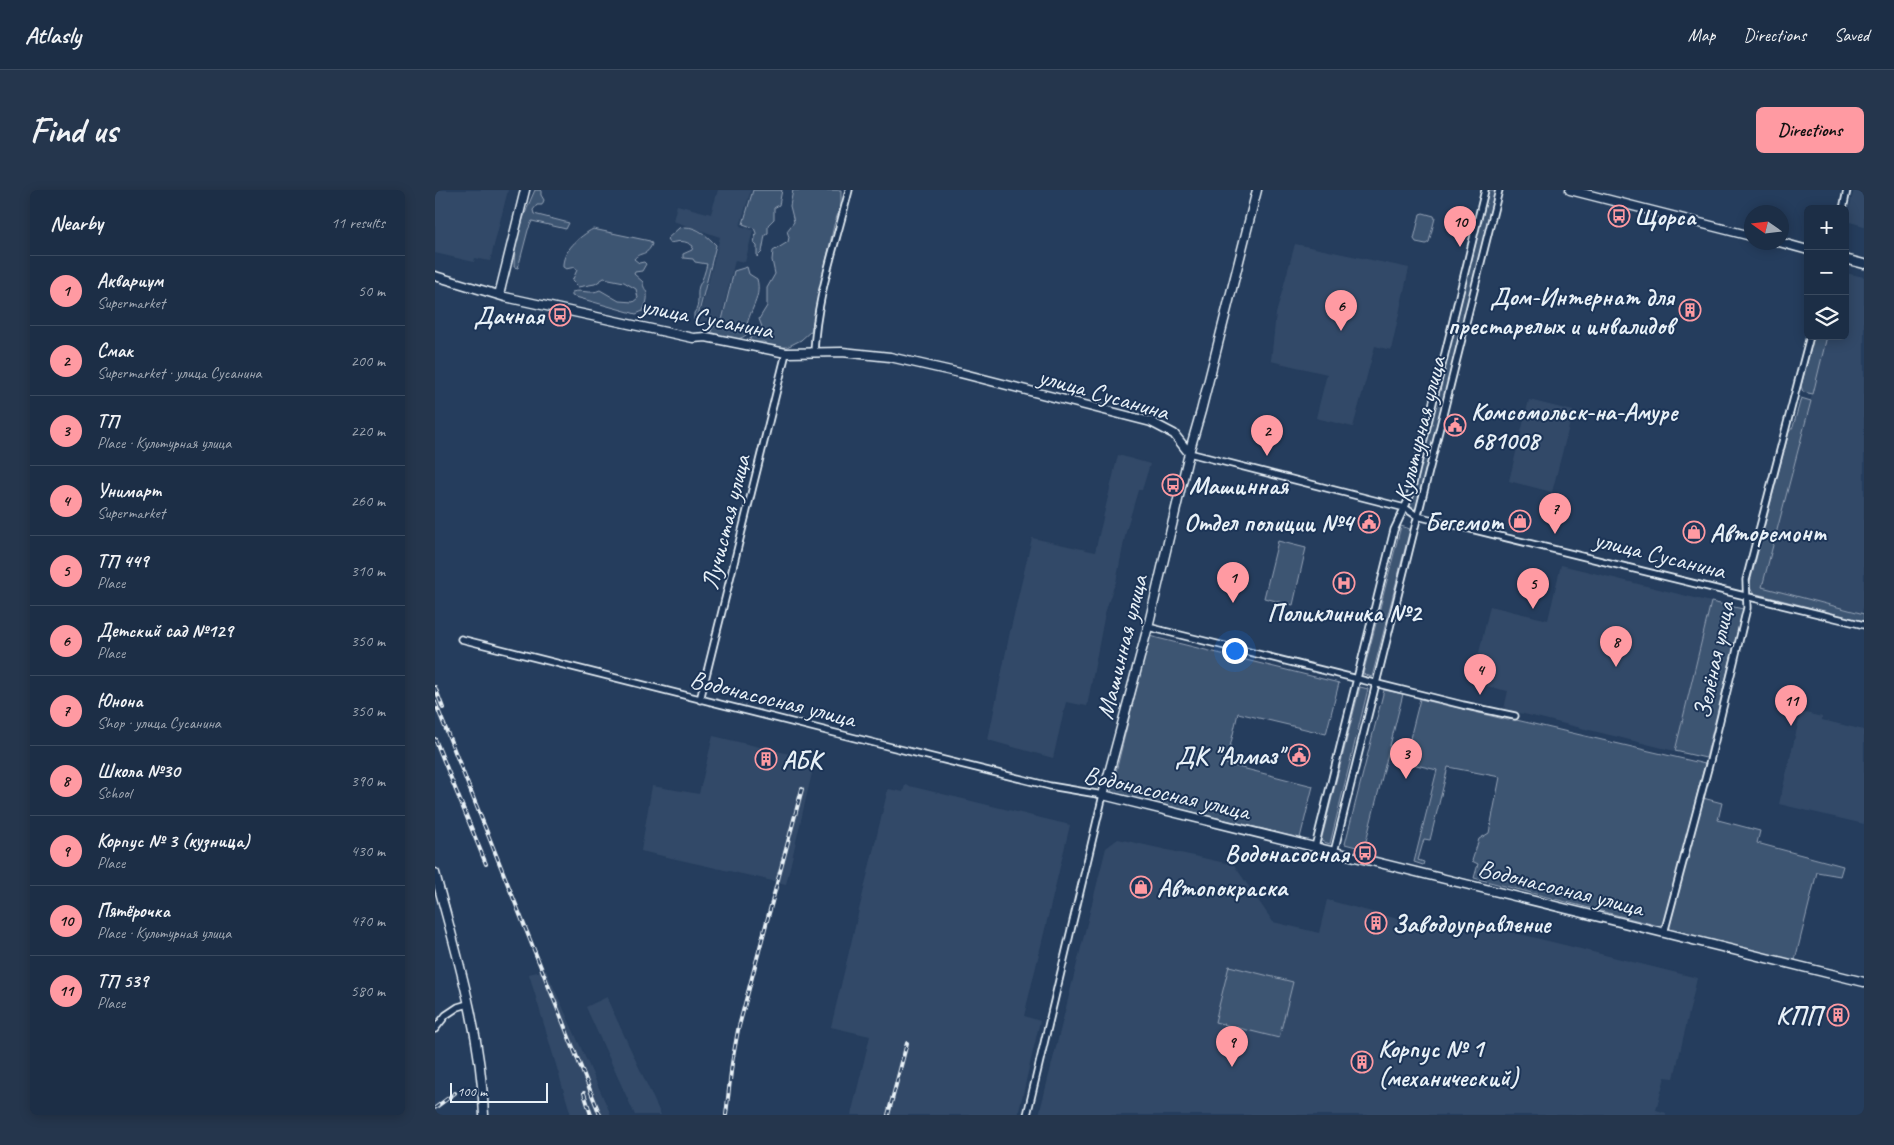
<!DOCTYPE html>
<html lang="en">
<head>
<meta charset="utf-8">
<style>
  body { margin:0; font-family:Caveat,sans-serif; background:#25364d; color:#f1f3f6 }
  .controls { position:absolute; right:15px; top:15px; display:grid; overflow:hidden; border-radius:8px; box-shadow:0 2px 12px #0003 }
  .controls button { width:45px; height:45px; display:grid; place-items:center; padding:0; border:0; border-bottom:1px solid #3a4a5f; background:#1c2e46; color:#f1f3f6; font:25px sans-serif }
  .compass { position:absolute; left:1309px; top:15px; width:45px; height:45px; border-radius:50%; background:#1c2e46; box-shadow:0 2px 12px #0003; rotate:284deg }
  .scale { position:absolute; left:15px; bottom:12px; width:98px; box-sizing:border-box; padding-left:5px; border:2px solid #e8f1f8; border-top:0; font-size:14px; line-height:18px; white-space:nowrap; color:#e8f1f8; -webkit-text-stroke:4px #1d3557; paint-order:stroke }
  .you { position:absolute; left:799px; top:460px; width:18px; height:18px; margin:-12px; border:4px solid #fff; border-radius:50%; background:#1a73e8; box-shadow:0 0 0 8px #1a73e833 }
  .badge { display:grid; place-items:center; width:32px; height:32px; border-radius:50%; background:#ff9aa2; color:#111; font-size:16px; font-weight:700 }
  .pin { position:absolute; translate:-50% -41px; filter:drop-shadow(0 1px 2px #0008) }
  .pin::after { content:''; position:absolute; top:26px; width:18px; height:15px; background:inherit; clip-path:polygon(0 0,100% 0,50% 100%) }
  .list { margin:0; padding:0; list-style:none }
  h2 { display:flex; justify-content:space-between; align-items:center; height:65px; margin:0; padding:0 20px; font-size:21px }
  h2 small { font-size:16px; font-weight:400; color:#a0a8b3 }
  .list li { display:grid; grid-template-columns:32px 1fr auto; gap:15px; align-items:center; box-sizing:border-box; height:70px; padding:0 20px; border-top:1px solid #3a4a5f }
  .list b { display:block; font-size:19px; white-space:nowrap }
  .list p { margin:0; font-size:16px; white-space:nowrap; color:#a0a8b3 }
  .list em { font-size:16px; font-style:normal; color:#a0a8b3 }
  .icon { flex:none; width:28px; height:28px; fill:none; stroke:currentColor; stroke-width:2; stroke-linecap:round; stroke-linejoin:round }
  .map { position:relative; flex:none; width:1429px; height:925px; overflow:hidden; border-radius:8px }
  header { display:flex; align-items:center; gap:30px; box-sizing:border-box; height:70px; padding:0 25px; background:#1c2e46; border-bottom:1px solid #3a4a5f }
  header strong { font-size:24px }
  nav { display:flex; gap:28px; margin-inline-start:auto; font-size:18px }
  .intro { display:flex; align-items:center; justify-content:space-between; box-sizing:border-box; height:120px; padding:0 30px }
  h1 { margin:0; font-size:35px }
  .button { padding:12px 22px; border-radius:8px; background:#ff9aa2; color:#111; font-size:18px; font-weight:700 }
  main { display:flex; gap:30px; padding:0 30px }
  aside { flex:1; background:#1c2e46; border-radius:8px; box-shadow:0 2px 12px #0003 }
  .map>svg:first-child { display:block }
</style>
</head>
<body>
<header>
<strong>Atlasly</strong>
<nav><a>Map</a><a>Directions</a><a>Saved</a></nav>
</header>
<div class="intro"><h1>Find us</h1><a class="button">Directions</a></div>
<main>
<aside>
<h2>Nearby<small>11 results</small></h2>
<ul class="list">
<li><span class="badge">1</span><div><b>Аквариум</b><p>Supermarket</p></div><em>50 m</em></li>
<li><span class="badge">2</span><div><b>Смак</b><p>Supermarket · улица Сусанина</p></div><em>200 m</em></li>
<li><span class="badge">3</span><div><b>ТП</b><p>Place · Культурная улица</p></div><em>220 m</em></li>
<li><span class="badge">4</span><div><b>Унимарт</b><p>Supermarket</p></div><em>260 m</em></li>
<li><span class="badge">5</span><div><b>ТП 449</b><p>Place</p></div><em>310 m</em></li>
<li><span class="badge">6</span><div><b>Детский сад №129</b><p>Place</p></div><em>350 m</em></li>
<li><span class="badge">7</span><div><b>Юнона</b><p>Shop · улица Сусанина</p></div><em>350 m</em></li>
<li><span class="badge">8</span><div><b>Школа №30</b><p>School</p></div><em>390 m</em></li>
<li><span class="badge">9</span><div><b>Корпус № 3 (кузница)</b><p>Place</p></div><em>430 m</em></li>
<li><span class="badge">10</span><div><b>Пятёрочка</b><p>Place · Культурная улица</p></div><em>470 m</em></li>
<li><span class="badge">11</span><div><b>ТП 539</b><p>Place</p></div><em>580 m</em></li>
</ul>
</aside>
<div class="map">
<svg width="1429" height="925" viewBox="0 0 1429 925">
  <rect width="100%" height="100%" fill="#253d5d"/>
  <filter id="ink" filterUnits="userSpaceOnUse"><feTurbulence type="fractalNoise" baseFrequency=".02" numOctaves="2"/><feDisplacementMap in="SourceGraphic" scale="10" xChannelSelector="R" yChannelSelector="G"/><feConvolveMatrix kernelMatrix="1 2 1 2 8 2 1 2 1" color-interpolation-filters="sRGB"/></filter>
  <g filter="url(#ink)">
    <!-- built -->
    <path fill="#334a68" d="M0,0H73L55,71L40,68L39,72L0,63Z
      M283,0H316L305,36L318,40L310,72L300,70L284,136L263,132L285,47L238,31L242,15L276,24Z
      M1419,0H1429V36L1411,31Z
      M860,54L974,78L956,160L940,156L918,237L881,228L892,184L836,171L841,124Z
      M1410,83L1429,87V414L1427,423L1327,397L1392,146H1410Z
      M1094,210L1138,221L1117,302L1074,291Z
      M683,265L715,274L707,300H703L691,341L681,392L677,401L670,423L652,516L631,512L618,568L553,550L575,442L597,348L660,362Z
      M1126,375L1276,412L1240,561L1069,519L1073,501L1037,493L1055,416L1113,430Z
      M1366,522L1387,527V530L1429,540V634L1344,614Z
      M278,546L380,570L351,694L206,661L217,596L264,604Z
      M470,595L635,635L589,826L605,831L583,925H416L435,846L396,837L453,599L468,602Z
      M683,649L799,675L838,732L884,743L892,710L985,735L1011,729L1093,746L1262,788L1239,888L1230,887L1221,920L1231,923V925H604L671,658Z
      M111,780L176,925H136L94,784Z
      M172,807L175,815L226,925H200L151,817Z"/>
    <!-- green -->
    <path fill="#3e5472" stroke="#93a2b5" d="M100,0H106V5L109,10L107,15H102L98,20L99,24L134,33L131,39L97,31L93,40L83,78L79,77C79,50 89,24 100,0Z
      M318,0H347L344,15L339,18V29L333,35V43L330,45L327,62L322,67V56L319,53L321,43L319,38L308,34Z
      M358,0H406V15L399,35L376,141L366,150L352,157L338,158L329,152H316L315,149L316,146L324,145L327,137L324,129L332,116V98L340,84L337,70L338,61L353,52L354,47L352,41L359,32L355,16Z
      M1054,0H1061L981,318L978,320L975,316Z
      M988,23L999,26L1000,28L994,52L991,54L981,52L979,49L985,24Z
      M250,37C263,37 272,46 281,55L262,130H259V123C266,115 261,105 264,96C268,89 270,82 272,74L260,72L258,69L248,68V64L257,60L258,56C250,50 244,51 235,53L232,49L244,38Z
      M158,39L215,51L217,54C212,67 205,61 199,69L204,73L209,72L211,74L207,81L200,82L199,84L208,92C208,98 211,99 212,104C213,111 210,116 208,121L201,124L137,106V102C147,99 155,105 165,100L184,111L198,112L203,108L201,99L189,92L169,88L160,94L143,97L137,91L142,80L140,77L131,79L128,77C127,61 145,46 158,39Z
      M312,77L314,84L322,89C328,110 310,124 311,145C301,153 289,147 278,144L276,142L278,136L284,137L286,134L299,81Z
      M1379,146H1392L1378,204L1368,202L1366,196Z
      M1366,208L1376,211L1327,397L1429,424V431L1318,403L1314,396L1354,242L1358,237Z
      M966,336L975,339L937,487L928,484Z
      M843,351L871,358L858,415L829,408Z
      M1276,412L1308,419L1271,568L1240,561Z
      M714,446L904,493L891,544L803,523L791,574L878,596L865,648L676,602Z
      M925,497L933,499L895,654L886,651Z
      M949,500L968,504L929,659L910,654Z
      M985,509L1073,530L1077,529L1270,574L1229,733L1224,736L1039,688L1043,674L1037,671L1044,649L1054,643L1065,587L1013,577L995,650L989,649L983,670L989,672L988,675L979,672L1002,580L969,572Z
      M1268,608L1287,613L1283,630L1325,641L1322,653L1408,676L1405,686L1382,682L1360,770L1354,771L1236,741L1234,735Z
      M794,776L858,792L844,848L780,832Z"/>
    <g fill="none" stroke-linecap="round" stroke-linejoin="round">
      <!-- street casing -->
      <g stroke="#e8f1f8" stroke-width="9">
        <path id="street" d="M1408,19L1412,0
          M379,163C381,107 401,54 414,0
          M754,263L970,318L982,326L1429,435
          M713,437L1028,515L1080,526
          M26,449L444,554L615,596L668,605L592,925
          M265,510L351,163
          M880,657L959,340L975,306L1050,0
          M899,662L1064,0
          M1229,743L1275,571L1312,418L1311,390L1375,146
          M0,839L11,825L23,817L33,814"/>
      </g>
      <!-- secondary casing -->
      <g stroke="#e8f1f8" stroke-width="11">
        <path id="secondary" d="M822,0L766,221L754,263L713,437L668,605L1429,792
          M1135,0L1316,46
          M1344,52L1373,60
          M1410,69L1429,74
          M0,86L70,107L258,148L271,147L351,163L407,162L455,167L525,183L716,232L739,244L754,263
          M64,105L90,0
          M0,683C21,762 46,842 49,925"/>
      </g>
      <!-- street -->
      <use href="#street" stroke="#1d3557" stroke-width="5.5"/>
      <!-- secondary -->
      <use href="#secondary" stroke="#1d3557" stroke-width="8"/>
      <!-- rail casing -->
      <g stroke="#e8f1f8" stroke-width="4">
        <path id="rail" d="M0,497L8,518
          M0,512L165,925
          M0,549L51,674
          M149,903L156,925
          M0,918L20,903
          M291,925L297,873L303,840L367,599
          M453,925L472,853"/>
      </g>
      <!-- rail -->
      <use href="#rail" stroke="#1d3557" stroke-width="2" stroke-dasharray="5.5" stroke-linecap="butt"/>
    </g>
  </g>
  <!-- icons -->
  <defs>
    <g id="bus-ring" transform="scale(1.125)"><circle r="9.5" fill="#1d3557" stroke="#ff9aa2" stroke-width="1.5"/><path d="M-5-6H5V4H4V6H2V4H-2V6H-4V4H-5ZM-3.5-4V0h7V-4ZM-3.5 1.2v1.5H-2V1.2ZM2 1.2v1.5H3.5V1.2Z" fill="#ff9aa2"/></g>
    <g id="building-ring" transform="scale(1.125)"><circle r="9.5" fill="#1d3557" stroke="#ff9aa2" stroke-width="1.5"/><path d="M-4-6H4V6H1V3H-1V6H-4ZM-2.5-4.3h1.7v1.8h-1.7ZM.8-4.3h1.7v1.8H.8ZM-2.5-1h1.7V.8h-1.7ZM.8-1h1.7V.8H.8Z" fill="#ff9aa2"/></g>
    <g id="civic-ring" transform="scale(1.125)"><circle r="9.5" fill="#1d3557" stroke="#ff9aa2" stroke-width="1.5"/><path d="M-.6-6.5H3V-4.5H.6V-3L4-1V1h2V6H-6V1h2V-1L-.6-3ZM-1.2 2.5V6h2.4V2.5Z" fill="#ff9aa2"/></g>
    <g id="shop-ring" transform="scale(1.125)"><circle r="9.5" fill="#1d3557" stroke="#ff9aa2" stroke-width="1.5"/><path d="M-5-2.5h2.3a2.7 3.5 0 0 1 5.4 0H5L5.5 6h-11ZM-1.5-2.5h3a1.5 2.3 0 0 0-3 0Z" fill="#ff9aa2"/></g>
    <g id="hospital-ring" transform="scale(1.125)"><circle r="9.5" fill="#1d3557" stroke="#ff9aa2" stroke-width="1.5"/><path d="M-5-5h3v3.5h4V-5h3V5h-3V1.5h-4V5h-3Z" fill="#ff9aa2"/></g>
  </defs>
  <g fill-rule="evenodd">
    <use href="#bus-ring" x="1184" y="26"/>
    <use href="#building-ring" x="1255" y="120"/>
    <use href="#bus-ring" x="125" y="125"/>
    <use href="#civic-ring" x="1020" y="235"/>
    <use href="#bus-ring" x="738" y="295"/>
    <use href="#shop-ring" x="1085" y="331"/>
    <use href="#civic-ring" x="934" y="332"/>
    <use href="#shop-ring" x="1259" y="342"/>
    <use href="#hospital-ring" x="909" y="393"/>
    <use href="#civic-ring" x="864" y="565"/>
    <use href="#building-ring" x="331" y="569"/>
    <use href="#bus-ring" x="930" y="663"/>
    <use href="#shop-ring" x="706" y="697"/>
    <use href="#building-ring" x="941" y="733"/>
    <use href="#building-ring" x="1403" y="825"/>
    <use href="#building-ring" x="927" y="872"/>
  </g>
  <g text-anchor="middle" stroke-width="4" stroke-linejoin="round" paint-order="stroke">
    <!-- poi labels -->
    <g font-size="25" font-weight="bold" fill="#e8f1f8" stroke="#1d3557" text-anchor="start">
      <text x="1200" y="35">Щорса</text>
      <text x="1239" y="115" text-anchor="end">Дом-Интернат для<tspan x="1239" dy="29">престарелых и инвалидов</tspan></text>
      <text x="109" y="134" text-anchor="end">Дачная</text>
      <text x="1036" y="230">Комсомольск-на-Амуре<tspan x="1036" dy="29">681008</tspan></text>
      <text x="754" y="304">Машинная</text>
      <text x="1069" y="340" text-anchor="end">Бегемот</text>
      <text x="918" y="341" text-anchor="end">Отдел полиции №4</text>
      <text x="1275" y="351">Авторемонт</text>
      <text x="909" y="431" text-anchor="middle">Поликлиника №2</text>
      <text x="848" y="574" text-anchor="end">ДК "Алмаз"</text>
      <text x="347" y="578">АБК</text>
      <text x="914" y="672" text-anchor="end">Водонасосная</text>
      <text x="722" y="706">Автопокраска</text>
      <text x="957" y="742">Заводоуправление</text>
      <text x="1387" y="834" text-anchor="end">КПП</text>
      <text x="943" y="867">Корпус № 1<tspan x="943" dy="29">(механический)</tspan></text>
    </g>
    <!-- street labels -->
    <g font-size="25" fill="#e8f1f8" stroke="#1d3557">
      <text transform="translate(272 127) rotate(11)" y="9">улица Сусанина</text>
      <text transform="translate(669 203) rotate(16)" y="9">улица Сусанина</text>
      <text transform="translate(984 239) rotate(-76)" y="9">Культурная улица</text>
      <text transform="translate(290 332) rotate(-76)" y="9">Лучистая улица</text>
      <text transform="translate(1225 364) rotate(14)" y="9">улица Сусанина</text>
      <text transform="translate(686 457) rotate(-76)" y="9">Машинная улица</text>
      <text transform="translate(1278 470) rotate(-78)" y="9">Зелёная улица</text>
      <text transform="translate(338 508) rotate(14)" y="9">Водонасосная улица</text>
      <text transform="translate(732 602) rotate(13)" y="9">Водонасосная улица</text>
      <text transform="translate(1126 697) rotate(14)" y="9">Водонасосная улица</text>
    </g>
  </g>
</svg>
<div class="controls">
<button>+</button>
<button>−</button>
<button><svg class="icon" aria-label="layers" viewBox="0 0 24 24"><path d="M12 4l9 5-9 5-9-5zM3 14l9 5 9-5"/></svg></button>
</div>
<svg class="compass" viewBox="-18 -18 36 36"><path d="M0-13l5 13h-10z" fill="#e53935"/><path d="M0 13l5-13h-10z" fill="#a0a8b3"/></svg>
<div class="scale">100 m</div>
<div class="you"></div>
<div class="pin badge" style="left:798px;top:413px">1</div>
<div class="pin badge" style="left:832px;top:266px">2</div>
<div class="pin badge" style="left:971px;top:589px">3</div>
<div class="pin badge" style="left:1045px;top:505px">4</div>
<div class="pin badge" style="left:1098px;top:419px">5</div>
<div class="pin badge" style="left:906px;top:141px">6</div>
<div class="pin badge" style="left:1120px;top:344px">7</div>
<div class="pin badge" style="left:1181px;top:477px">8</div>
<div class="pin badge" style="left:797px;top:877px">9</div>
<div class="pin badge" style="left:1025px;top:57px">10</div>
<div class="pin badge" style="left:1356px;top:536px">11</div>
</div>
</main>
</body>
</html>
